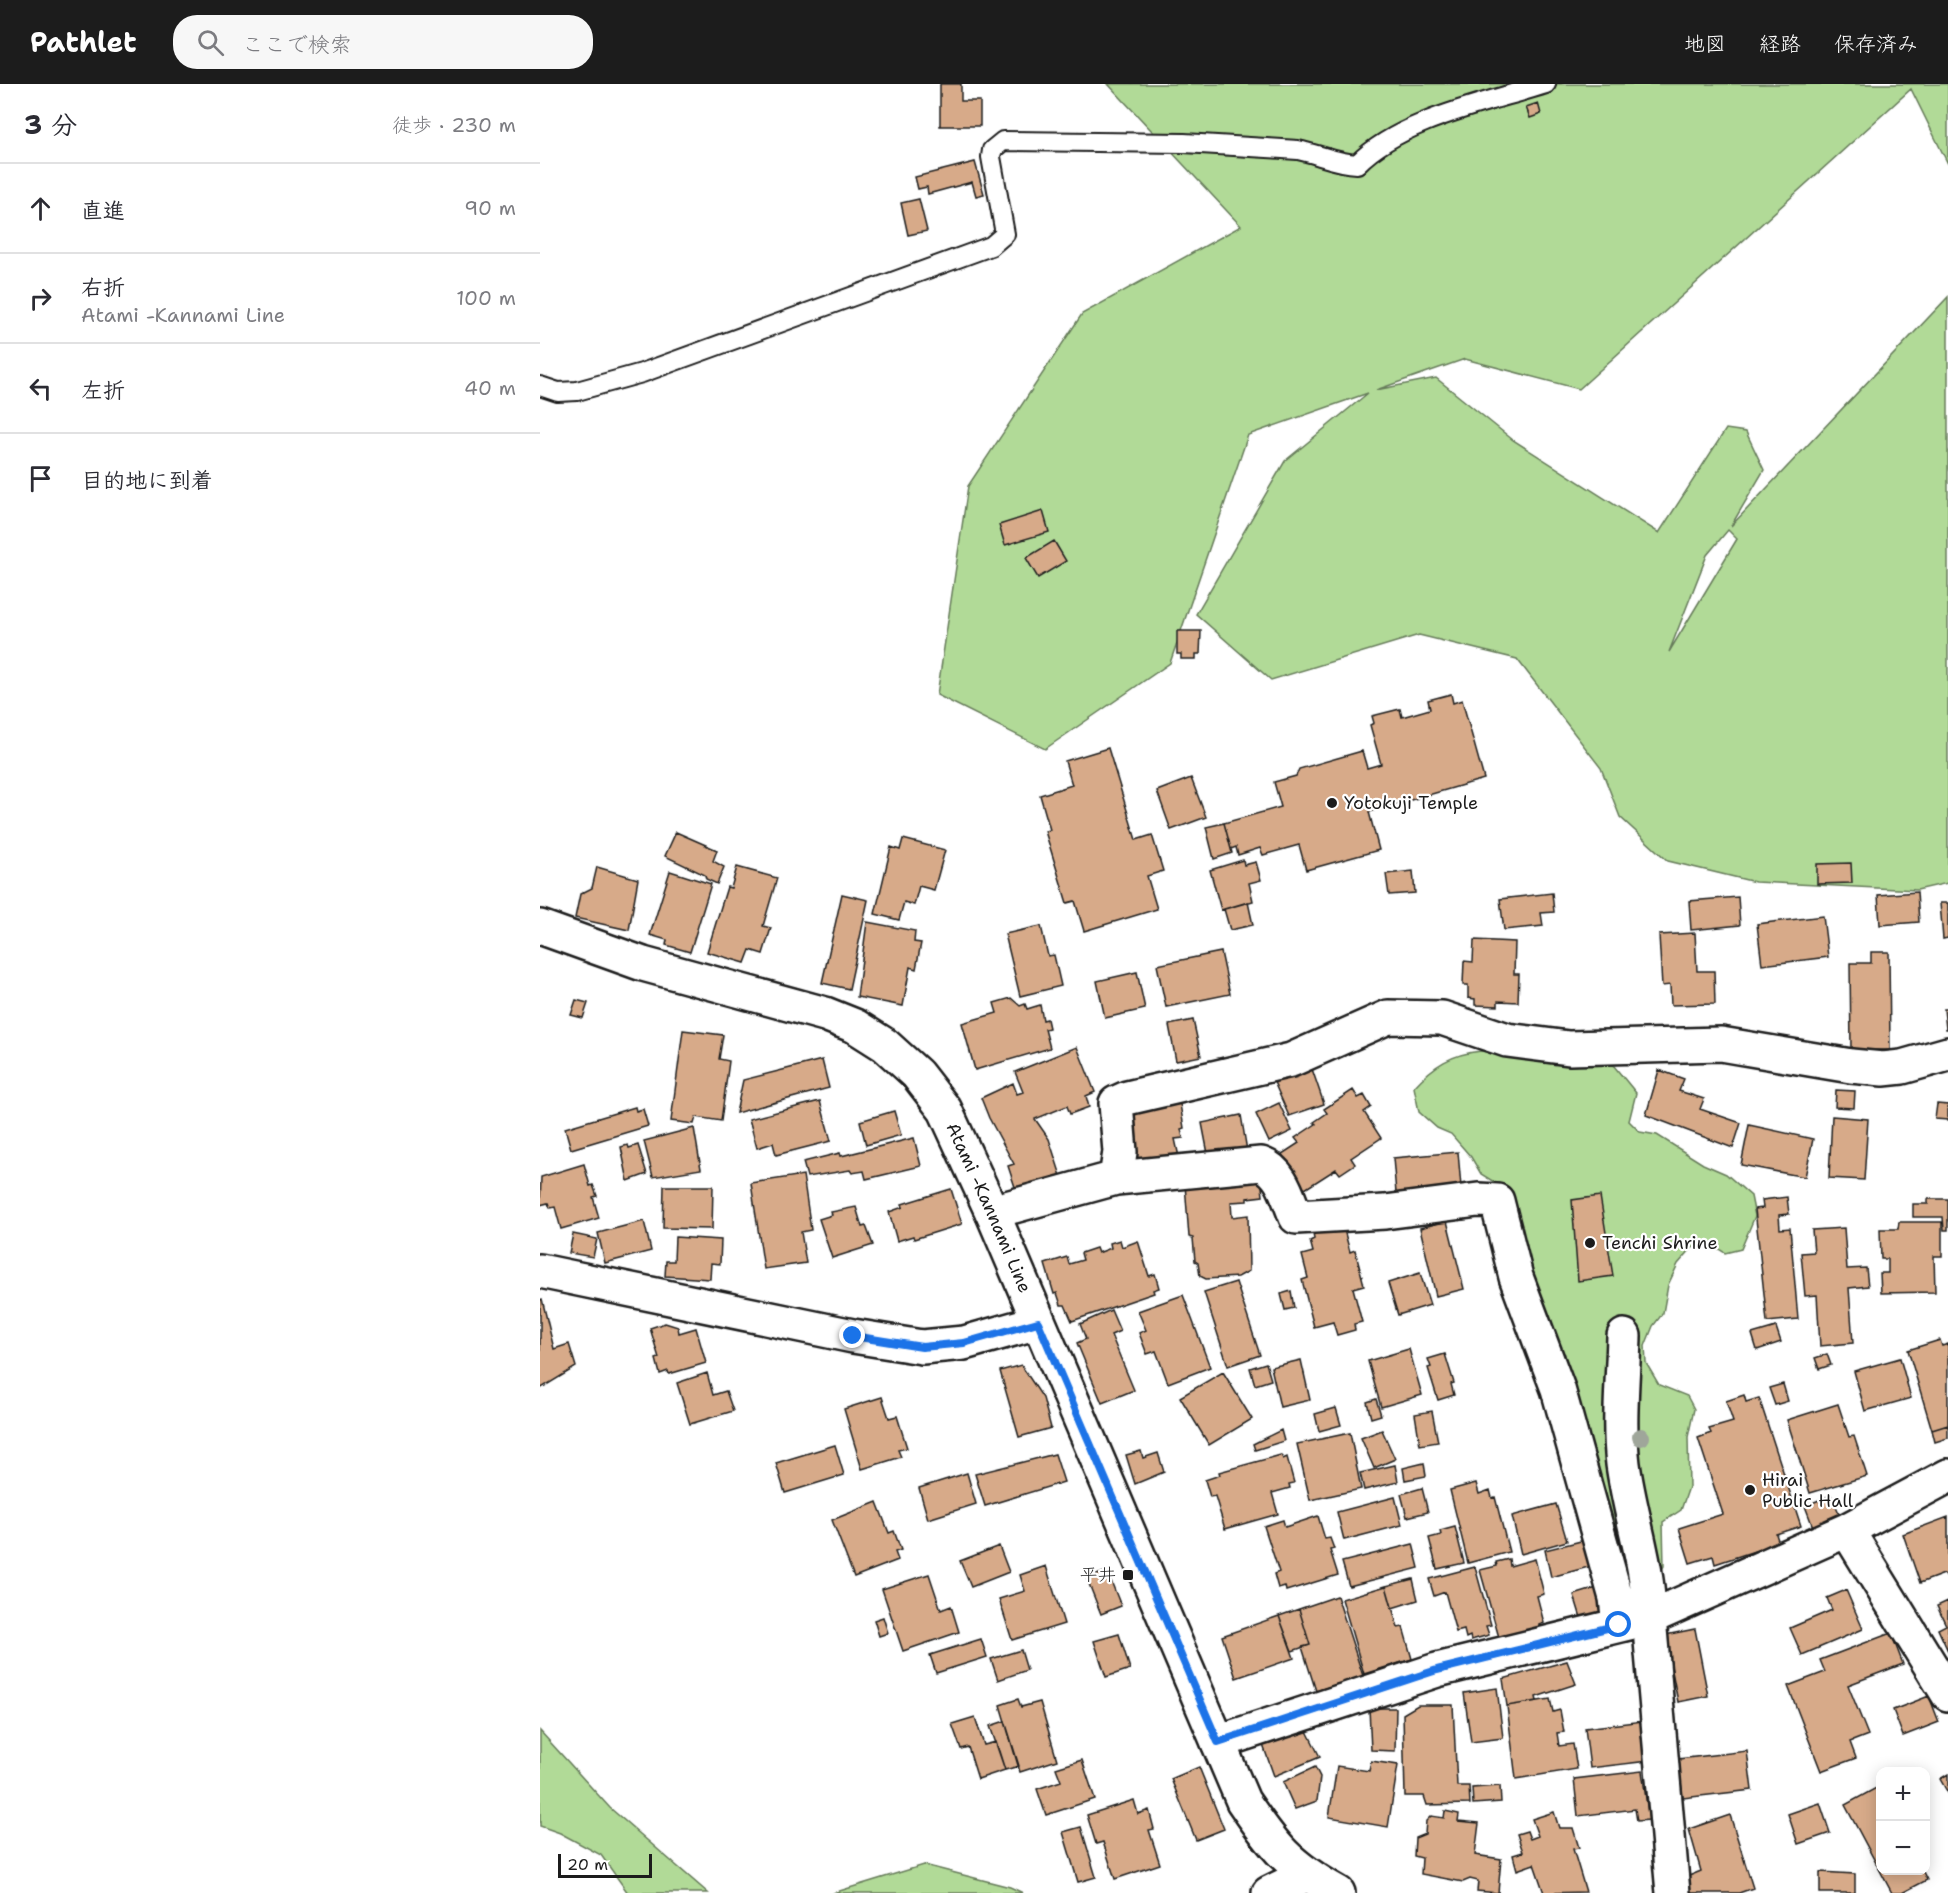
<!DOCTYPE html>
<html lang="ja">
<head>
<meta charset="utf-8">
<style>
  body { margin:0; font-family:"Shantell Sans","Klee One",sans-serif; background:#f7f7f7; color:#2b2b33 }
  .controls { position:absolute; right:18px; bottom:18px; display:grid; overflow:hidden; border-radius:12px; box-shadow:0 3px 15px #0003 }
  .controls button { width:54px; height:54px; display:grid; place-items:center; padding:0; border:0; border-bottom:2px solid #e1e1e2; background:#fff; color:#2b2b33; font:30px sans-serif }
  .scale { position:absolute; left:18px; bottom:15px; width:94px; box-sizing:border-box; padding-left:6px; border:3px solid #1c1c1c; border-top:0; font-size:16px; line-height:21px; white-space:nowrap; color:#1c1c1c; -webkit-text-stroke:4px #fff; paint-order:stroke }
  .stop { position:absolute; width:18px; height:18px; margin:-14px; border:4px solid #1a73e8; border-radius:50%; background:#fff }
  .stop.end { background:#1a73e8; border-color:#fff; box-shadow:0 2px 6px #0008 }
  .list { margin:0; padding:0; list-style:none }
  h2 { display:flex; justify-content:space-between; align-items:center; height:78px; margin:0; padding:0 24px; font-size:26px }
  h2 small { font-size:20px; font-weight:400; color:#7c7c81 }
  .list li { display:grid; grid-template-columns:39px 1fr auto; gap:18px; align-items:center; box-sizing:border-box; height:90px; padding:0 24px; border-top:2px solid #e1e1e2 }
  .list b { display:block; font-size:22px; white-space:nowrap }
  .list p { margin:0; font-size:20px; white-space:nowrap; color:#7c7c81 }
  .list em { font-size:20px; font-style:normal; color:#7c7c81 }
  .icon { flex:none; width:33px; height:33px; fill:none; stroke:currentColor; stroke-width:2; stroke-linecap:round; stroke-linejoin:round }
  .map { position:relative; flex:none; width:1408px; height:1809px; overflow:hidden }
  header { display:flex; align-items:center; gap:36px; box-sizing:border-box; height:84px; padding:0 30px; background:#1c1c1c; color:#fff }
  header strong { font-size:28px }
  nav { display:flex; gap:33px; margin-inline-start:auto; font-size:21px }
  .search { width:420px; height:54px; background:#f7f7f7; display:flex; align-items:center; gap:15px; box-sizing:border-box; padding:0 21px; border-radius:24px; color:#7c7c81; font-size:22px }
  main { display:flex }
  aside { flex:1; background:#fff }
  .map>svg:first-child { display:block }
</style>
</head>
<body>
<header>
<strong>Pathlet</strong>
<div class="search"><svg class="icon" aria-label="search" viewBox="0 0 24 24"><circle cx="10" cy="10" r="6"/><path d="M15 15l6 6"/></svg>ここで検索</div>
<nav><a>地図</a><a>経路</a><a>保存済み</a></nav>
</header>
<main>
<aside>
<h2>3 分<small>徒歩 · 230 m</small></h2>
<ul class="list">
<li><svg class="icon" aria-label="ahead" viewBox="0 0 24 24"><path d="M12 20V5M6 11l6-6 6 6"/></svg><div><b>直進</b></div><em>90 m</em></li>
<li><svg class="icon" aria-label="right" viewBox="0 0 24 24"><path d="M7 20v-9h11M14 6l5 5-5 5"/></svg><div><b>右折</b><p>Atami -Kannami Line</p></div><em>100 m</em></li>
<li><svg class="icon" aria-label="left" viewBox="0 0 24 24"><path d="M17 20v-9H6M10 6l-5 5 5 5"/></svg><div><b>左折</b></div><em>40 m</em></li>
<li><svg class="icon" aria-label="arrive" viewBox="0 0 24 24"><path d="M6 21V4h12l-3 4 3 4H6"/></svg><div><b>目的地に到着</b></div></li>
</ul>
</aside>
<div class="map">
<svg width="1408" height="1809" viewBox="0 0 1408 1809">
  <rect width="100%" height="100%" fill="#fff"/>
  <filter id="ink" filterUnits="userSpaceOnUse"><feTurbulence type="fractalNoise" baseFrequency=".0167" numOctaves="2"/><feDisplacementMap in="SourceGraphic" scale="12" xChannelSelector="R" yChannelSelector="G"/><feConvolveMatrix kernelMatrix="1 2 1 2 8 2 1 2 1" color-interpolation-filters="sRGB"/></filter>
  <g filter="url(#ink)">
    <!-- green -->
    <path fill="#b1da97" stroke="#667b5a" stroke-width="1.5" fill-rule="evenodd" d="M568,0H1408V80L1371,5L1039,305L925,275L836,306L896,294L973,356L1119,449L1186,345L1206,348L1224,386L1191,442L1408,213V799L1377,806L1215,798L1128,777L1080,733L1061,684L977,575L879,551L731,596L656,530L745,377L828,309L708,351L630,579L505,665L397,611L428,402L542,230L701,142ZM1188,446L1197,455L1129,568L1167,471Z
      M941,967L978,972L1049,967L1074,982L1096,1009L1089,1037L1100,1048L1117,1051L1163,1080L1186,1090L1211,1112L1215,1132L1201,1165L1185,1169L1168,1158L1152,1164L1138,1180L1128,1201L1123,1229L1113,1242L1105,1262L1106,1279L1119,1301L1147,1312L1154,1325L1148,1353L1149,1403L1141,1426L1123,1438L1124,1482L1116,1495L1096,1500L1081,1495L1030,1309L1025,1270L1009,1257L975,1168L978,1131L964,1104L941,1090L931,1073L911,1050L897,1044L879,1028L874,1003C894,981 912,970 941,967Z
      M0,1647L70,1724L168,1809H88L61,1771L20,1749L0,1742Z
      M384,1781L470,1803L483,1809H293Z"/>
    <!-- building -->
    <path fill="#d7aa89" stroke="#1c1c1c" stroke-width="1.5" d="M400,0H421V17H440V42H400Z
      M998,19L1001,30L990,34L986,23Z
      M435,78L444,110L436,112L432,98L388,110L387,103L378,105L375,93Z
      M379,115L387,147L368,151L361,119Z
      M503,427L509,448L465,461L459,441Z
      M514,457L526,477L498,494L486,474Z
      M637,547H661L660,570H656V575H641V570H637Z
      M911,610L913,619L922,616L944,695L829,728L839,766L766,786L759,761L723,771L720,764L698,771L696,763L691,765L684,739L741,723L734,698L756,692L759,685L822,667L827,684L841,680L830,641L834,639L832,632L860,625L862,633L890,625L888,616Z
      M568,664L596,756L612,751L623,787L607,792L617,825L544,847L535,817L527,819L505,747L510,746L500,711L532,701L525,677Z
      M651,694L666,733L631,746L617,707Z
      M684,739L692,769L674,775L666,743Z
      M136,748L177,766L173,777L184,783L177,800L166,795L165,791L125,772Z
      M363,755L405,766L394,806L379,802L374,821L364,818L359,836L335,830L351,763L360,766Z
      M703,776L704,781L716,778L721,796L709,799L713,817L681,826L670,786Z
      M1311,779L1312,799L1277,800V780Z
      M57,783L98,795L89,846L35,834L40,810L52,804Z
      M197,783L237,794L223,842L231,844L223,870L210,866L205,879L167,868L187,803L191,804Z
      M130,787L171,800L150,868L126,861L127,856L110,851Z
      M873,787L875,809L849,811L846,790Z
      M1377,808L1379,838L1340,841L1338,811Z
      M1012,809L1014,828L1001,829L1003,842L964,846L960,815Z
      M302,810L328,816L309,905L282,899Z
      M1198,813L1200,841L1151,846L1149,817Z
      M708,818L713,841L690,846L684,825Z
      M1400,819H1408V854L1403,855Z
      M1283,832L1288,873L1222,881L1217,840Z
      M327,838L375,847L374,858L381,859L376,885L370,883L363,922L317,913Z
      M501,842L508,872L514,871L521,902L480,912L465,850Z
      M1155,849L1157,887H1174L1175,920L1131,921L1130,901L1122,902L1119,851Z
      M934,856L975,858L974,890H979L978,918L958,917V922L935,921V915L928,914V901H923L924,877L933,878Z
      M681,868L690,910L626,923L617,881Z
      M1331,868H1349L1350,966H1311L1310,879H1331Z
      M597,888L605,925L565,934L557,897Z
      M471,914L480,922L485,920L487,925L500,921L503,936L507,935L509,944L505,945L510,964L435,986L422,939L457,929L454,919Z
      M36,916L48,919L43,934L31,931Z
      M1404,925H1408V945H1406Z
      M653,936L661,972L636,977L629,941Z
      M143,946L183,951L179,975L189,977L181,1037L156,1033L154,1040L131,1037Z
      M537,963L555,1008L546,1012L549,1023L530,1030L527,1022L495,1035L509,1055L523,1098L478,1112L468,1082L474,1080L449,1034L441,1014L473,999L477,1010L483,1008L475,988Z
      M282,976L289,1004L196,1029L203,996Z
      M772,985L784,1020L749,1032L734,998Z
      M1119,986L1144,995L1139,1007L1164,1015L1160,1025L1201,1039L1193,1064L1106,1031Z
      M813,1006L818,1014L824,1011L831,1023L824,1028L841,1054L811,1074L815,1080L800,1090L796,1085L765,1105L757,1097L742,1070L759,1059L755,1054L776,1040L774,1038L787,1029L784,1025Z
      M1296,1006L1315,1007L1314,1024L1295,1023Z
      M280,1017L291,1057L236,1071L233,1059L217,1064L209,1035Z
      M739,1019L752,1047L729,1058L716,1030Z
      M640,1020L644,1044L641,1045L643,1054L635,1055L639,1073L594,1080L585,1029Z
      M1397,1020L1408,1021V1036L1395,1035Z
      M95,1023L96,1027L103,1025L108,1042L31,1065L25,1044Z
      M354,1027L361,1051L326,1061L320,1037Z
      M701,1031L707,1067L669,1075L662,1039Z
      M1292,1032L1328,1035L1324,1096L1289,1094Z
      M1209,1041L1273,1055L1265,1093L1201,1081Z
      M154,1044L161,1085L113,1093L104,1057Z
      M374,1054L381,1082L326,1095L324,1087L312,1089L310,1086L267,1093L263,1078L300,1069L301,1072Z
      M88,1061L89,1064L98,1061L107,1090L88,1097L81,1063Z
      M918,1068L921,1103L856,1109L853,1074Z
      M44,1080L50,1102L53,1101L57,1112L53,1113L59,1134L21,1145L15,1123L10,1124L8,1119L0,1121L1,1093Z
      M263,1091L271,1146L261,1148L266,1179L224,1185L211,1099Z
      M721,1093L723,1112L707,1114V1117L691,1118L692,1133L708,1131L709,1187L698,1193L666,1195L660,1192L658,1179L655,1177L653,1154L649,1153L645,1100Z
      M124,1102H173L172,1145L123,1144Z
      M411,1105L422,1140L374,1155L373,1152L357,1157L349,1128L363,1123L362,1120Z
      M1060,1112L1073,1192L1038,1197L1032,1116Z
      M1247,1113L1249,1130L1239,1131L1240,1145L1250,1144L1258,1235L1227,1238L1215,1125L1223,1124L1222,1116Z
      M1388,1115H1408V1146H1404L1403,1133H1373V1120H1388Z
      M316,1123L322,1143L326,1142L333,1161L292,1174L279,1135L292,1131L291,1128Z
      M104,1137L111,1167L65,1179L58,1149Z
      M907,1137L924,1205L896,1212L880,1144Z
      M1359,1138H1402V1172H1394L1395,1208L1341,1209L1340,1189H1348V1175H1341L1340,1145H1358Z
      M803,1142L810,1168L815,1166L824,1201L813,1204L822,1238L814,1240L815,1246L797,1251L793,1238L774,1243L762,1196L768,1194L762,1171L773,1168L770,1157L774,1155L773,1150Z
      M1304,1144L1307,1185L1326,1184L1328,1202L1309,1204L1313,1259L1280,1262L1277,1211L1265,1212L1261,1169L1274,1168L1272,1146Z
      M33,1150L57,1155L53,1173L29,1169Z
      M135,1153L181,1156L180,1180L171,1179L170,1195L125,1192L126,1177H134Z
      M580,1156L582,1163L598,1157L609,1192L615,1190L619,1204L613,1206L614,1209L532,1237L525,1221H521L517,1209L514,1210L505,1180L527,1173L529,1180L543,1176L541,1169L556,1164L558,1169L571,1164L570,1159Z
      M880,1189L890,1221L858,1231L848,1199Z
      M696,1198L720,1271L688,1282L664,1208Z
      M751,1207L754,1224L745,1226L741,1210Z
      M643,1211L670,1283L628,1299L616,1267L607,1270L599,1249L606,1246L598,1227Z
      M2,1215L14,1265L29,1260L36,1283L0,1305V1216Z
      M571,1226L580,1247L571,1251L594,1306L562,1319L537,1259L546,1255L540,1240Z
      M125,1239L138,1243L139,1249L156,1244L166,1279L129,1290L128,1287L120,1290L116,1275L119,1274L110,1244Z
      M1236,1243L1241,1258L1217,1266L1212,1250Z
      M1400,1256L1402,1262L1408,1260V1341L1392,1346L1368,1266Z
      M869,1265L882,1311L841,1323L828,1277Z
      M905,1270L914,1299L911,1300L914,1311L898,1316L888,1284L891,1283L888,1275Z
      M1287,1270L1291,1281L1279,1285L1275,1274Z
      M1360,1274L1371,1314L1325,1327L1314,1287Z
      M761,1276L770,1316L740,1323L731,1283Z
      M726,1279L731,1296L715,1301L710,1284Z
      M481,1281L503,1314L511,1344L479,1353L460,1287Z
      M683,1288L712,1335L669,1361L640,1313Z
      M167,1289L173,1311L186,1307L193,1327L150,1340L137,1299Z
      M1243,1300L1248,1317L1235,1321L1229,1304Z
      M1204,1311L1206,1318L1219,1314L1261,1442L1236,1450L1239,1459L1175,1480L1173,1472L1150,1479L1139,1444L1183,1430L1158,1354L1171,1349L1169,1345L1193,1338L1186,1317Z
      M342,1313L349,1334L357,1332L367,1364L358,1366L361,1373L322,1385L304,1325Z
      M836,1315L841,1331L831,1334L827,1318Z
      M1298,1320L1309,1353L1314,1352L1327,1392L1270,1409L1247,1336Z
      M796,1324L801,1341L779,1347L775,1330Z
      M892,1327L898,1358L880,1361L875,1330Z
      M1408,1341V1354L1395,1358L1392,1346Z
      M741,1346L744,1357L715,1366L713,1360Z
      M842,1346L855,1375L834,1384L821,1354Z
      M810,1349L821,1405L770,1416L757,1360Z
      M295,1361L304,1391L245,1409L236,1379Z
      M601,1367L603,1374L618,1369L624,1388L595,1400L586,1371Z
      M515,1370L524,1398L445,1422L435,1390Z
      M741,1371L743,1375L747,1373L754,1399L749,1400L750,1404L732,1409L738,1430L685,1445L675,1412L670,1413L665,1396L680,1391L679,1388Z
      M884,1379L886,1392L865,1396L863,1384Z
      M855,1381L858,1398L824,1406L820,1389Z
      M427,1389L436,1420L388,1435L379,1404Z
      M936,1399L939,1410L950,1406L952,1414L955,1413L969,1468L928,1479L910,1406Z
      M882,1404L888,1428L867,1433L861,1410Z
      M1291,1411L1300,1431L1273,1443L1265,1422Z
      M855,1413L862,1441L804,1456L797,1428Z
      M337,1418L349,1449L354,1447L361,1466L355,1468L358,1476L314,1493L292,1436Z
      M1016,1420L1027,1457L981,1470L972,1432Z
      M778,1432L785,1455L790,1454L794,1465L790,1466L798,1491L746,1507L745,1502L738,1504L734,1490L739,1488L724,1442L743,1436L745,1443Z
      M1408,1433V1495L1404,1490L1380,1499L1363,1450Z
      M915,1443L924,1479L897,1485L889,1454L901,1451L900,1447Z
      M1049,1455L1056,1481L1011,1493L1005,1466Z
      M873,1460L879,1484L809,1502L802,1478Z
      M459,1462L469,1488L431,1503L420,1477Z
      M969,1475L970,1482L995,1475L1004,1510L997,1512L1004,1539L999,1541L1001,1547L960,1557L940,1486L957,1482L956,1478Z
      M506,1482L524,1540L472,1556L459,1515L485,1507L480,1491Z
      M935,1483L951,1541L946,1542L949,1551L931,1556L930,1552L926,1554L924,1546L916,1548L905,1508L894,1512L889,1495Z
      M567,1487L581,1522L561,1530L547,1495Z
      M389,1490L401,1526L411,1522L419,1548L363,1567L342,1505Z
      M873,1495L878,1516L852,1524L846,1502Z
      M846,1502L858,1544L863,1543L872,1575L824,1590L802,1515Z
      M1057,1504L1065,1530L1042,1537L1034,1511Z
      M1306,1506L1323,1545L1262,1571L1250,1544L1292,1526L1287,1514Z
      M797,1512L823,1592L776,1607L762,1563L770,1561L759,1525Z
      M1408,1517V1567L1398,1545L1406,1541L1397,1522Z
      M759,1525L770,1561L752,1567L739,1532Z
      M739,1532L754,1574L696,1594L682,1552Z
      M343,1533L348,1549L339,1552L334,1536Z
      M1155,1545L1168,1612L1138,1618L1125,1551Z
      M1351,1549L1363,1580L1308,1601L1328,1651L1310,1658L1316,1674L1281,1687L1248,1602L1285,1588L1280,1576Z
      M579,1550L590,1585L566,1593L554,1557Z
      M441,1555L447,1573L396,1589L390,1571Z
      M481,1566L487,1586L458,1596L451,1575Z
      M1027,1577L1036,1600L996,1613L997,1617L967,1622L963,1595Z
      M957,1604L963,1654L931,1658L924,1609Z
      M1389,1612L1399,1638L1363,1652L1353,1626Z
      M478,1615L481,1623L500,1618L517,1676L480,1688L460,1621Z
      M1010,1615L1013,1628L1020,1626L1024,1648L1017,1649L1019,1662L1033,1660L1037,1685L976,1695L967,1622Z
      M878,1621H913L917,1702H929L930,1720L887,1721L884,1712H865L863,1630Z
      M829,1624H856L855,1667L831,1666Z
      M435,1633L444,1661L456,1658L465,1686L438,1695L428,1663L421,1665L412,1640Z
      M465,1637L479,1682L465,1686L450,1642Z
      M1103,1637L1108,1677L1050,1684L1045,1644Z
      M765,1643L780,1673L734,1692L723,1661Z
      M1207,1667L1212,1706L1143,1714L1138,1675Z
      M542,1676L555,1715L506,1731L497,1705L521,1697L516,1684Z
      M831,1677L858,1681L848,1743L789,1733L797,1682L829,1687Z
      M659,1683L684,1745L656,1756L631,1695Z
      M775,1683L780,1693L777,1717L755,1725L743,1698Z
      M1102,1687L1109,1736L1097,1737L1095,1725L1038,1732L1034,1695Z
      M1408,1690V1709L1400,1695Z
      M960,1702L961,1718L933,1720L932,1704Z
      M1338,1703L1340,1708V1786H1382L1387,1796L1362,1809H1352L1305,1721Z
      M594,1716L598,1730L609,1726L614,1745L609,1746L620,1780L575,1795L563,1758L556,1760L547,1731Z
      M1280,1719L1290,1749L1258,1760L1248,1730Z
      M905,1727L919,1730L918,1737L939,1739L935,1771L961,1775L958,1809L937,1807L938,1797L930,1795L923,1798L881,1790L882,1774L874,1772L875,1754L885,1750L886,1737L891,1732L904,1734Z
      M1014,1728L1019,1744H1033L1039,1764L1033,1765L1046,1808L1004,1809L994,1780L977,1786L973,1771L983,1768L977,1750L987,1747L990,1755L998,1752L992,1735Z
      M1190,1731L1213,1804L1199,1809H1147L1144,1794L1161,1787L1149,1745Z
      M541,1743L556,1793L538,1798L523,1748Z
      M1280,1788L1315,1790V1809H1280Z"/>
    <g fill="none" stroke-linecap="round" stroke-linejoin="round">
      <!-- lane casing -->
      <g stroke="#1c1c1c" stroke-width="22">
        <path id="lane" d="M0,302L18,308L37,307L102,289L451,162L465,150L451,73L452,66L463,57L644,59L758,66C778,70 796,79 817,80C861,35 947,19 1006,0"/>
      </g>
      <!-- street casing -->
      <g stroke="#1c1c1c" stroke-width="38">
        <path id="street" d="M576,1094L580,1068L576,1019L587,1014L751,976L848,933L902,934L967,956L1029,964L1181,960L1311,982L1343,985L1362,983L1408,970
          M452,1128L576,1094L721,1080C742,1087 748,1114 756,1133L845,1128L938,1116L957,1117L976,1193L1018,1305L1076,1514L1079,1541
          M1307,1446L1408,1610
          M678,1658L897,1586L1109,1534C1109,1482 1090,1432 1083,1380C1078,1338 1083,1294 1084,1252
          M729,1809L766,1791
          M1133,1809L1109,1534L1307,1446L1408,1392"/>
      </g>
      <!-- secondary casing -->
      <g stroke="#1c1c1c" stroke-width="38">
        <path id="secondary" d="M0,1187L313,1252L382,1263L424,1259L498,1238"/>
      </g>
      <!-- primary casing -->
      <g stroke="#1c1c1c" stroke-width="38">
        <g id="primary">
          <path id="s1" d="M0,843L103,880L285,930L315,942L345,961L377,990L405,1026L452,1128L703,1717C735,1764 748,1781 798,1809"/>
        </g>
      </g>
      <!-- lane -->
      <use href="#lane" stroke="#fff" stroke-width="18"/>
      <!-- street -->
      <use href="#street" stroke="#fff" stroke-width="33"/>
      <!-- secondary -->
      <use href="#secondary" stroke="#fff" stroke-width="33"/>
      <!-- primary -->
      <use href="#primary" stroke="#fff" stroke-width="33"/>
    </g>
    <!-- trees -->
    <circle fill="#9fa69a" cx="1101" cy="1353" r="9"/>
  </g>
  <g fill="none" stroke-linecap="round" stroke-linejoin="round" filter="url(#ink)">
    <!-- route -->
    <path stroke="#1a73e8" stroke-width="8" d="M313,1252L382,1263L424,1259L498,1238L678,1658L897,1586L1079,1541"/>
  </g>
  <!-- markers -->
  <g fill="#1c1c1c" stroke="#fff" stroke-width="2">
    <circle cx="792" cy="719" r="6"/>
    <circle cx="1050" cy="1159" r="6"/>
    <circle cx="1210" cy="1406" r="6"/>
    <rect x="582" y="1485" width="12" height="12" rx="3"/>
  </g>
  <g text-anchor="middle" stroke-width="4.5" stroke-linejoin="round" paint-order="stroke">
    <!-- poi labels -->
    <g font-size="18" fill="#1c1c1c" stroke="#fff" text-anchor="start">
      <text x="804" y="725">Yotokuji Temple</text>
      <text x="1062" y="1165">Tenchi Shrine</text>
      <text x="1222" y="1402">Hirai<tspan x="1222" dy="21">Public Hall</tspan></text>
      <text x="576" y="1497" text-anchor="end">平井</text>
    </g>
    <!-- street labels -->
    <g font-size="18" fill="#1c1c1c" stroke="#fff">
      <text dy="6" stroke="none"><textPath href="#s1" startOffset="562">Atami -Kannami Line</textPath></text>
    </g>
  </g>
</svg>
<div class="controls">
<button>+</button>
<button>−</button>
</div>
<div class="scale">20 m</div>
<div class="stop" style="left:1079px;top:1541px"></div>
<div class="stop end" style="left:313px;top:1252px"></div>
</div>
</main>
</body>
</html>
